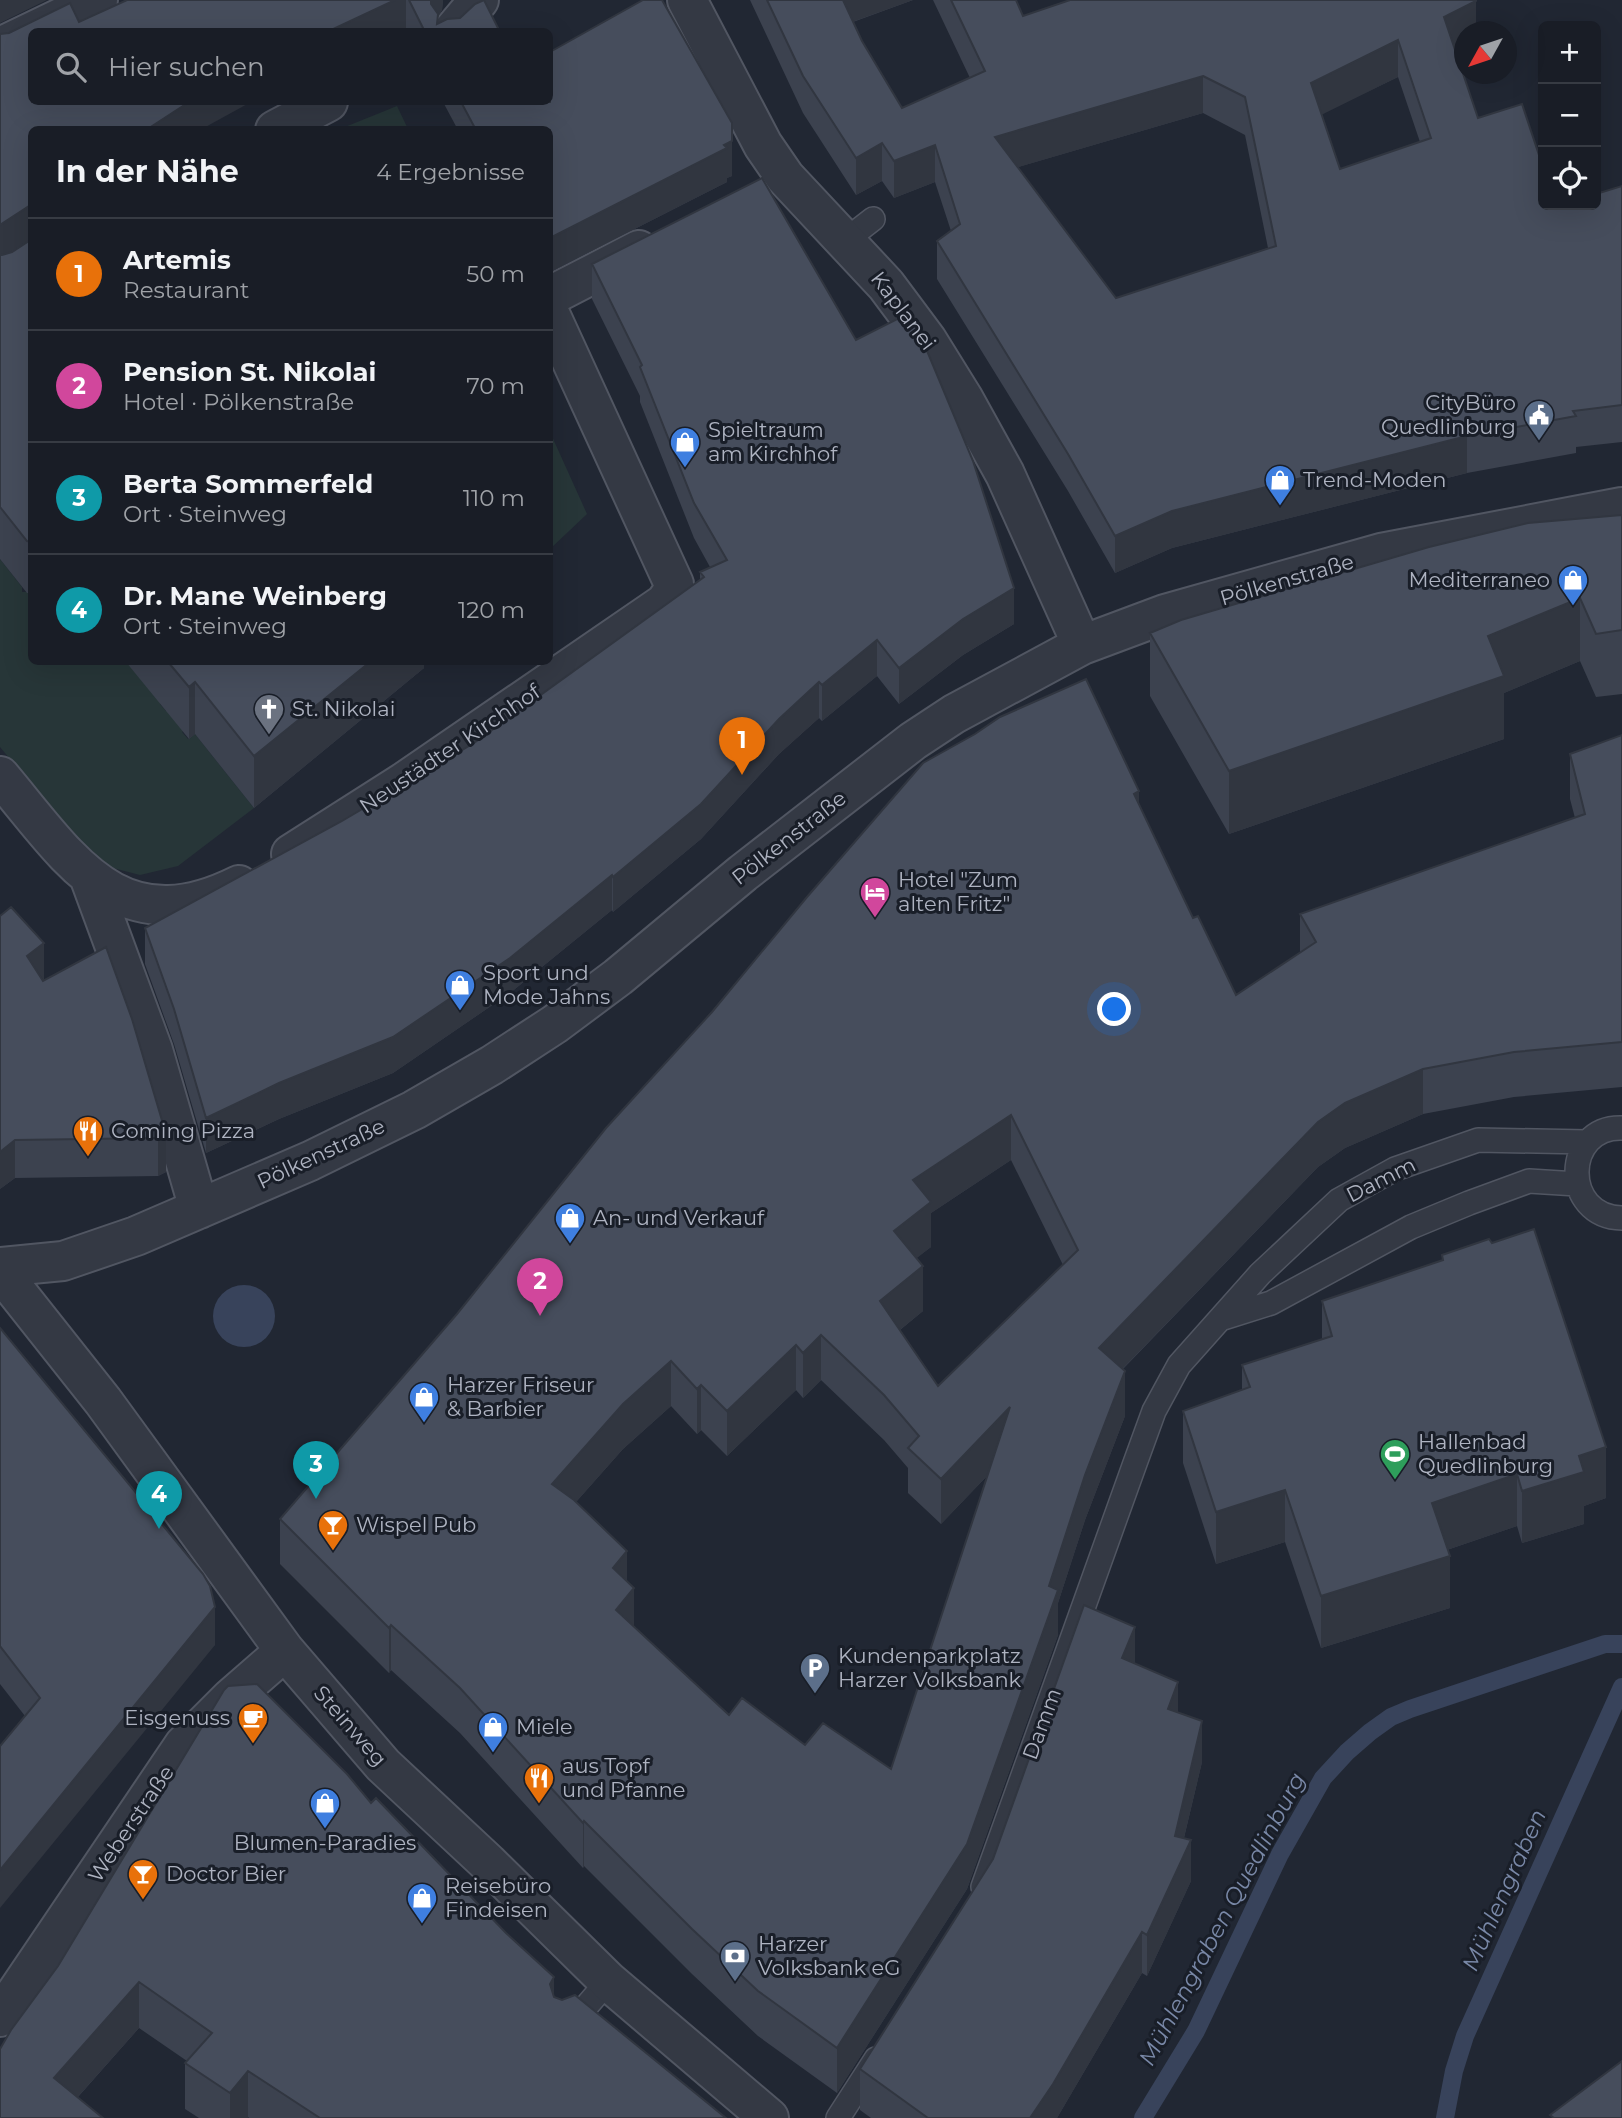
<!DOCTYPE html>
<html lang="de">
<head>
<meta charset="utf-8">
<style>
  body { margin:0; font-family:Montserrat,sans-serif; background:#22262e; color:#f1f3f6 }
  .controls { position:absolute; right:21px; top:21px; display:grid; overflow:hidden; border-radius:10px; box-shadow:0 7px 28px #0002 }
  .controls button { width:63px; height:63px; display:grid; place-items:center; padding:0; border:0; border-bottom:2px solid #373b43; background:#191d26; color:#f1f3f6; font:35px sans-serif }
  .compass { position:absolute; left:1454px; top:21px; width:63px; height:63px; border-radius:50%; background:#191d26; box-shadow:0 7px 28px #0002; rotate:230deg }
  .you { position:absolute; left:1115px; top:1010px; width:24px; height:24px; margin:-18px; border:5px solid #fff; border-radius:50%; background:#1a73e8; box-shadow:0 0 0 10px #1a73e833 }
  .badge { display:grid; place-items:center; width:46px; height:46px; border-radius:50%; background:#88a5ec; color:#fff; font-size:23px; font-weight:700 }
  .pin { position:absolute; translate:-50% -58px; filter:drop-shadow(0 2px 4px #0008) }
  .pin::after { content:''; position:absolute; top:37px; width:24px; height:21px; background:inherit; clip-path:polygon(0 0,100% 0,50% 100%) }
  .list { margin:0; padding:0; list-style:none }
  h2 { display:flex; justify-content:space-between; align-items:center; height:91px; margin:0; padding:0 28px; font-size:30px }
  h2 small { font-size:23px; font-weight:400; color:#9fa2a7 }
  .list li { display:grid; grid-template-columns:46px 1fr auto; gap:21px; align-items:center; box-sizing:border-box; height:112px; padding:0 28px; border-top:2px solid #373b43 }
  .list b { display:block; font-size:26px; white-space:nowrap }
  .list p { margin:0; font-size:23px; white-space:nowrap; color:#9fa2a7 }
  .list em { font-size:23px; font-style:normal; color:#9fa2a7 }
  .icon { flex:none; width:38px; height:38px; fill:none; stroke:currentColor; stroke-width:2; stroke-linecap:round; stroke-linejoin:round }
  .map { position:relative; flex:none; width:1622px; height:2118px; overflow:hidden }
  .search { position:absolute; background:#191d26; box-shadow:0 7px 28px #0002; left:28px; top:28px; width:525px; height:77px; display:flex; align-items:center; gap:18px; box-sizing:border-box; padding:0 24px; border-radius:10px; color:#9fa2a7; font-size:26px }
  .panel { position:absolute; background:#191d26; box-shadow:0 7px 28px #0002; left:28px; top:126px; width:525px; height:539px; border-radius:10px }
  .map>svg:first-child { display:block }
</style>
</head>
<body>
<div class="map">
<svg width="1622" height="2118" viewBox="0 0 1622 2118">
  <rect width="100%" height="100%" fill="#212733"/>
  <!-- green -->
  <path fill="#273638" d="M397,106L408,129H340Z
    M550,432L587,514L550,549Z
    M0,559L22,587V592H26V587L31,583L32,662H137L166,698L160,704L166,711L173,706L189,725L182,732L188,739L195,734L254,808L178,866L140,875L109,867L83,847L0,747Z"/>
  <!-- water -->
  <path fill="#38435b" d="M213 1316a31 31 0 1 1 62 0a31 31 0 1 1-62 0Z"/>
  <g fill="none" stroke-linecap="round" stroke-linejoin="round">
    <!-- stream -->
    <path stroke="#38435b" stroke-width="18" d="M1143,2118L1196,2031L1280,1854L1323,1778L1347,1752L1370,1732L1391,1717L1410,1709L1605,1644H1622
      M1445,2118L1454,2071L1465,2036L1622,1687"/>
    <!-- lane casing -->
    <g stroke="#515662" stroke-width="26">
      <path id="lane" d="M846,240L873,219
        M1622,1128C1563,1126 1561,1217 1622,1218
        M1220,1319L1271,1303L1411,1227L1469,1203L1529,1181L1577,1184
        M983,1887L1134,1466L1154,1411L1179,1365L1260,1274L1339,1200L1395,1169L1478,1140L1587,1142
        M567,2029L608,1981
        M838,2118L876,2059"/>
    </g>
    <!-- street casing -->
    <g stroke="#515662" stroke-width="42">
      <path id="street" d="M687,0L763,145L785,177L886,285L927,340L963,398L1005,474L1082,645
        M452,32L479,0
        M0,47L98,0
        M275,130L328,102
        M550,296L639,250
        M0,776C70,859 118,945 239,885
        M291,854L404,782L665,603L673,591L674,584L550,314
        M90,879L153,1050L199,1209
        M0,1267L63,1261L136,1236L310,1161L414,1110L492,1065L555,1024L618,977L743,873L913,741L954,714L1082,645L1165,614L1381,553L1622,507
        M0,1271L103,1401L285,1651L383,1765L488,1863L608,1981L769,2118
        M0,2017L184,1745L231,1698L285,1651"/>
    </g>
    <!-- lane -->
    <use href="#lane" stroke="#343944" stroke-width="23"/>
    <!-- street -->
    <use href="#street" stroke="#343944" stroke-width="38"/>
  </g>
  <!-- wall -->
  <path fill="#3c424f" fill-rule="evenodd" d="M127,0H443L442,10L438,17V23L500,32H407L406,29L32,102H251L240,107L32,130V238L10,253L32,239V593H27L0,559V34L79,22Z
    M750,0H913L853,22L862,41L902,108L970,78L933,0H1016L1023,16L1476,32L1455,49L1478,118L1556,205L1622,186V442L1576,447V453L1467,473L1172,548L1115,573L1068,491L937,279V241L951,231L935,182L894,198L882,181L856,195L803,113ZM1398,77L1420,142L1340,169L1321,114ZM1203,113L1245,135L1268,248L1116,298L1018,167Z
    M443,102H550L732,176L727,178V182L550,272V130H458Z
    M592,264L1014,624L963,655L899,704L877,676L822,721L819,718L779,754L701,839L613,912L612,910L510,993L393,1073L279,1119L206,1153L174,1044L145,964V928L342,821L474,743L700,581V572L710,567L694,538L640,402V396L592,299Z
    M1622,515V694L1596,697L1580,661L1504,693V739L1229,834L1150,696V633Z
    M126,662H424V668L254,808L195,734L189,739Z
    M1622,735V1087L1514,1097L1423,1114L1345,1148L1318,1167L1123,1369L1125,1416L1085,1520L1058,1603V1635L967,1889L837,2093L758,2036L692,1974L584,1866L583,1868L460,1733L391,1670L389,1673L280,1564V1519L1139,806L1193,918L1236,995L1300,953V914L1575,818L1570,799V754ZM1011,1160L1063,1265L938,1386L900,1330L923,1311L916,1258L931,1247V1213ZM821,1380L884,1440L908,1468V1493L941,1524L987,1476L891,1769L805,1745L729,1715L634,1626L627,1581L576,1502L623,1449L671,1406L697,1434L701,1430L727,1456L796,1390L803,1398Z
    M44,981L132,1019L166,1172L158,1176L15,1178L0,1189Z
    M1442,1255L1606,1498L1584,1506V1524L1522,1543L1517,1526L1447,1550L1450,1608L1321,1648L1285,1542L1216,1564L1183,1463V1411L1242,1390V1365L1322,1339V1301L1442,1261Z
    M0,1328L215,1645L25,1716L0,1684Z
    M1135,1664L1178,1713L1202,1762L1184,1838L1191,1881L1147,1976L1142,1973L1057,2118H871L860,2110V2069Z
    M371,1803L554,1997L726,2118H249L248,2117L247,2118H199L185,2109V2063L187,2061L139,2028L78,2097L0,2049Z"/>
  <!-- shaded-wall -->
  <path fill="#313640" d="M0,0H47L0,23Z
    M395,0H406V29L401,32H327Z
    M430,0H443L442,10L438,17V32L430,29Z
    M838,0H913L838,27Z
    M1476,1V32H1465V44L1444,54V17Z
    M1398,40V77L1311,120V83Z
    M1203,76V113L995,174V137Z
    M189,102H251L200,130H146Z
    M732,141V176L727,178V182L550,272V238Z
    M882,143V181L856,195V158Z
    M935,145V182L894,198V161Z
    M32,204V238L0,259V225Z
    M1467,436V473L1172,548L1115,573V536L1172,511Z
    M1014,588V624L963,655L899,704V668L963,619Z
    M1580,598V661L1504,693V739L1229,834V771L1488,636Z
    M877,640V676L822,721V685Z
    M370,662H424V668L254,808V756Z
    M195,682V734L189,739V687Z
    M819,682V718L779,754L701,839L613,912V877Z
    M1139,791V836L1134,794Z
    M612,875V910L510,993L393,1073L279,1119L206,1153V1118Z
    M44,943V981L27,956Z
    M1423,1069V1114L1345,1148L1318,1167L1099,1393V1348L1318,1122L1345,1103Z
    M1011,1115V1160L931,1213V1247L894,1276V1231L913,1180Z
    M166,1134V1172L158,1176V1138Z
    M15,1140V1178L0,1189V1152Z
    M923,1266V1311L880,1346V1301Z
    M821,1335V1380L803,1398V1353Z
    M796,1345V1390L727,1456V1411Z
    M671,1361V1406L623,1449L552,1529V1484L623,1404Z
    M1125,1371V1416L1085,1520L1058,1603V1635L967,1889L837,2093V2048L1049,1586L1085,1475Z
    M701,1385V1430L697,1434V1389Z
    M1010,1407V1452L941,1524V1479Z
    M1606,1447V1498L1584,1506V1524L1522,1543V1491L1579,1456Z
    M1517,1474V1526L1432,1555V1503Z
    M1285,1490V1542L1216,1564V1512Z
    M627,1551V1596L634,1588V1633L616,1610L613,1568Z
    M1450,1556V1608L1321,1648V1596Z
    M215,1607V1645L0,1908V1870Z
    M391,1625V1670L389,1673V1628Z
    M1135,1627V1668L1122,1658Z
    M1178,1682V1723L1168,1709Z
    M1202,1721V1762L1176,1871L1191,1840V1881L1147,1976V1935L1175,1836Z
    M584,1821V1866L583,1868V1823Z
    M1142,1932V1973L1057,2118H1030Z
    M554,1977V2022L550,1984Z
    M139,1982V2028L59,2118L54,2078Z
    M248,2071V2117L247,2118H230V2093Z"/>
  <!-- building -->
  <path fill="#464d5c" stroke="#313640" stroke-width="2" fill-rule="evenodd" d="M127,0H395L327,32H32V102H189L146,130H32V204L0,225V34L9,33L70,3L79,22Z
    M409,0H431V4L438,14L437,24L447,19L460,18L475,4L484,0L500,32H425Z
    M643,0H662L732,123V141L724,145L727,148L550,238V130H476L461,102H550V52Z
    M767,0H843L862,41L902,108L985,71L951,0H1016L1023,16L1070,0H1476V1L1444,17L1478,118L1522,104L1543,167V205H1596V194L1622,186V405L1573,411L1576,416L1467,436L1172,511L1115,536L1068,454L937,241L960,224L935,145L894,161L882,143L856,158L803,76ZM1398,40L1431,138L1340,169L1311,83ZM1203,76L1245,97L1276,246L1116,298L995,137Z
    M762,178L856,340L907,314L920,334L973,461L1014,588L963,619L899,668L877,640L822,685L819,682L779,719L701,804L613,877L612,875L510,958L393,1037L279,1083L206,1118L174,1009L145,928L342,821L474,743L704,577L700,572L727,560L694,503L640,367L642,365L592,264Z
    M32,239V542L27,541L0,507V255H2L12,252Z
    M1622,515V630L1596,634L1580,598L1488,636L1504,676L1229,771L1150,633L1181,620L1429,547L1528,523Z
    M168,662H370L254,756L195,682L189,687Z
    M1086,679L1139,791L1134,794L1193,918L1198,916L1236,995L1316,942L1300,914L1585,814L1570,754L1622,735V1042L1514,1052L1423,1069L1345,1103L1318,1122L1099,1348L1125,1371L1085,1475L1049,1586L1058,1590L967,1844L837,2048L758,1991L692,1929L584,1821L583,1823L460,1688L391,1625L389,1628L280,1519L457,1314L606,1128L712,1012L807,897L923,763L975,734L1000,717ZM1011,1115L1078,1250L938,1386L880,1301L923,1266L894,1231L931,1202L913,1180ZM821,1335L884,1395L919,1436L908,1448L941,1479L1010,1407L891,1769L823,1723L805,1745L742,1698L729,1715L616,1610L634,1588L613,1568L627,1551L574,1500L552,1484L623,1404L671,1361L697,1389L701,1385L727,1411L796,1345L803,1353Z
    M11,907L44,943L27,956L43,981L106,947L132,1019L166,1134L158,1138L15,1140L0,1152V916Z
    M1534,1229L1606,1447L1579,1456L1584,1472L1522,1491L1517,1474L1432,1503L1450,1556L1321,1596L1285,1490L1216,1512L1183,1411L1250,1387L1242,1365L1332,1336L1322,1301L1443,1260L1442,1255L1489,1239L1492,1243Z
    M0,1328L203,1574L210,1586L215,1607L0,1870V1746L40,1698L0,1646Z
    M1084,1605L1135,1627L1122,1658L1178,1682L1168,1709L1202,1721L1175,1836L1191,1840L1147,1935L1142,1932L1053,2084L1030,2118H928L860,2069L993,1859Z
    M257,1684L347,1774L371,1803L376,1798L506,1933L554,1977L550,1984L554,1997L562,2000L575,1995L726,2118H320L248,2071L230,2093L185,2063L212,2033L139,1982L54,2078L103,2118H0V2049L11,2030L58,1966L224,1690L228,1686Z
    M1622,2061V2118H1554L1550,2115Z"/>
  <!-- icons -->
  <defs>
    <g id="civic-pin" transform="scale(1.575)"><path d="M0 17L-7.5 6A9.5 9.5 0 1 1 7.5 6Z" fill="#5c6f8a" stroke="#191e28"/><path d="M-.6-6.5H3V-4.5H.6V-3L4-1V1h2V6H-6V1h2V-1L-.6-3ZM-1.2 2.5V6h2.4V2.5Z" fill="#fff"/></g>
    <g id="shop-pin" transform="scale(1.575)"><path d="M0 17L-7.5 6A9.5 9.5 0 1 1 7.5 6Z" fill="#3f7fe0" stroke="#191e28"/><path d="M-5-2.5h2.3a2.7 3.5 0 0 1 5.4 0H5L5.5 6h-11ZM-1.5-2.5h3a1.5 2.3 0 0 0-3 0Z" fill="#fff"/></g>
    <g id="church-pin" transform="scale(1.575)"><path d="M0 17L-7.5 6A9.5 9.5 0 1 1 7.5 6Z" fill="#6b7280" stroke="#191e28"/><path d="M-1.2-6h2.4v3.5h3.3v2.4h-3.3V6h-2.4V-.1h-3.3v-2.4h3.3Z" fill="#fff"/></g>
    <g id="hotel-pin" transform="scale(1.575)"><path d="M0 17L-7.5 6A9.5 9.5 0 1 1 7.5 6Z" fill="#d1479c" stroke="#191e28"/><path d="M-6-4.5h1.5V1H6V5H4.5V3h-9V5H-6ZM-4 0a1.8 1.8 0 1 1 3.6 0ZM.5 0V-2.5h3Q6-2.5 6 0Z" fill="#fff"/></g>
    <g id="restaurant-pin" transform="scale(1.575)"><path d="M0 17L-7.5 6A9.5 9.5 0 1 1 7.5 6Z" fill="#e8710a" stroke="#191e28"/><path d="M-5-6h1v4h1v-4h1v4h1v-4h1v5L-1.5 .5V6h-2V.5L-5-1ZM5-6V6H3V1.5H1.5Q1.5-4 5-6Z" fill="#fff"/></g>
    <g id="stadium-pin" transform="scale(1.575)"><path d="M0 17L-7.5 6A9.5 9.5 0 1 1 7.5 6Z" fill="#2e9e5b" stroke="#191e28"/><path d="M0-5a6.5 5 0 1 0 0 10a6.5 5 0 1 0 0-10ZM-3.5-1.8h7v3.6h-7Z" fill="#fff"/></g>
    <g id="bar-pin" transform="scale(1.575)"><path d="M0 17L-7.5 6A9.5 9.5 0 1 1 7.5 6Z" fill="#e8710a" stroke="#191e28"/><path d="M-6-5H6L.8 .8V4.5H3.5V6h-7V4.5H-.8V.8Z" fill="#fff"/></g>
    <g id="parking-pin" transform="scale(1.575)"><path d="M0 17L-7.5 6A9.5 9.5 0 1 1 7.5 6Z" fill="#5c6f8a" stroke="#191e28"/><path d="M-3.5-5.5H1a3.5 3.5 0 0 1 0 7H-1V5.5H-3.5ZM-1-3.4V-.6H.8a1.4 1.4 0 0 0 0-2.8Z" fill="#fff"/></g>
    <g id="cafe-pin" transform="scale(1.575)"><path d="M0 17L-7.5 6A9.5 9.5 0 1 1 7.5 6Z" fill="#e8710a" stroke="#191e28"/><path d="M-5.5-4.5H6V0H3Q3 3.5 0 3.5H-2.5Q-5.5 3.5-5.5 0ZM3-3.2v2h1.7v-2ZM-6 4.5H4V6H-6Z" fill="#fff"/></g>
    <g id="bank-pin" transform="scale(1.575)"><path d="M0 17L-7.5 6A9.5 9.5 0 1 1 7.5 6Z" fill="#5c6f8a" stroke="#191e28"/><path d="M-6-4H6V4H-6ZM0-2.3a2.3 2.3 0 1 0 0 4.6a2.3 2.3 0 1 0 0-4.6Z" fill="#fff"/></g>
  </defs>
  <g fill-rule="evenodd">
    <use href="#civic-pin" x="1539" y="415"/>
    <use href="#shop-pin" x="685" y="442"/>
    <use href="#shop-pin" x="1280" y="480"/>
    <use href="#shop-pin" x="1573" y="580"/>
    <use href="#church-pin" x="269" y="709"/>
    <use href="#hotel-pin" x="875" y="892"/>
    <use href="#shop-pin" x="460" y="985"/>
    <use href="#restaurant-pin" x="88" y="1131"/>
    <use href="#shop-pin" x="570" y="1218"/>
    <use href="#shop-pin" x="424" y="1397"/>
    <use href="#stadium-pin" x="1395" y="1454"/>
    <use href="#bar-pin" x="333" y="1525"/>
    <use href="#parking-pin" x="815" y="1668"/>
    <use href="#cafe-pin" x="253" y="1718"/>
    <use href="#shop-pin" x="493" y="1727"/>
    <use href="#restaurant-pin" x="539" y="1778"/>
    <use href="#shop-pin" x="325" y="1803"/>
    <use href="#bar-pin" x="143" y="1874"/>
    <use href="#shop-pin" x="422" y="1898"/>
    <use href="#bank-pin" x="735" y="1956"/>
  </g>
  <g text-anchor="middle" stroke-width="6" stroke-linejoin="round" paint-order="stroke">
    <!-- street labels -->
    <g font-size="21" fill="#aeb3c1" stroke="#191e28">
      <text transform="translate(903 311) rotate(53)" y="7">Kaplanei</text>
      <text transform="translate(1287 580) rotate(-16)" y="7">Pölkenstraße</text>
      <text transform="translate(450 749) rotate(-34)" y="7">Neustädter Kirchhof</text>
      <text transform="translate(789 838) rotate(-38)" y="7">Pölkenstraße</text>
      <text transform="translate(321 1154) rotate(-25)" y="7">Pölkenstraße</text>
      <text transform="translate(1381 1180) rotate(-27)" y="7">Damm</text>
      <text transform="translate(1042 1724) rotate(-70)" y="7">Damm</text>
      <text transform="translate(350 1726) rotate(49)" y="7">Steinweg</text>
      <text transform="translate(131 1824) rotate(-56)" y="7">Weberstraße</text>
    </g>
    <!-- poi labels -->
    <g font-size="21" fill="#aeb3c1" stroke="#191e28" text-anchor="start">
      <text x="1516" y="410" text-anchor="end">CityBüro<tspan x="1516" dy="24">Quedlinburg</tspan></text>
      <text x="708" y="437">Spieltraum<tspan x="708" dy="24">am Kirchhof</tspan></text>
      <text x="1303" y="487">Trend-Moden</text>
      <text x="1550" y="587" text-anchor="end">Mediterraneo</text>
      <text x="292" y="716">St. Nikolai</text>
      <text x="898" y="887">Hotel "Zum<tspan x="898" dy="24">alten Fritz"</tspan></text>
      <text x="483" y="980">Sport und<tspan x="483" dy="24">Mode Jahns</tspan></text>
      <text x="111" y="1138">Coming Pizza</text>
      <text x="593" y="1225">An- und Verkauf</text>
      <text x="447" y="1392">Harzer Friseur<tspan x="447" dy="24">&amp; Barbier</tspan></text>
      <text x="1418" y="1449">Hallenbad<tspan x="1418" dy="24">Quedlinburg</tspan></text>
      <text x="356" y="1532">Wispel Pub</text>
      <text x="838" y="1663">Kundenparkplatz<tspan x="838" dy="24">Harzer Volksbank</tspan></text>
      <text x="230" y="1725" text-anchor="end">Eisgenuss</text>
      <text x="516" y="1734">Miele</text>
      <text x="562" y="1773">aus Topf<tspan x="562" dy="24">und Pfanne</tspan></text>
      <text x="325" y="1850" text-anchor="middle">Blumen-Paradies</text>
      <text x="166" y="1881">Doctor Bier</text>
      <text x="445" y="1893">Reisebüro<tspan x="445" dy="24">Findeisen</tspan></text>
      <text x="758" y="1951">Harzer<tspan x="758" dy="24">Volksbank eG</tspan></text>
    </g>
    <!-- water labels -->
    <g font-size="23" font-style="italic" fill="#7988a7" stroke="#191e28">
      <text transform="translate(1504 1890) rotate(-66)" y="8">Mühlengraben</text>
      <text transform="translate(1222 1919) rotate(-62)" y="8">Mühlengraben Quedlinburg</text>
    </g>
  </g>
</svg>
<div class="controls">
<button>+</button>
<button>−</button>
<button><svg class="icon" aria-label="locate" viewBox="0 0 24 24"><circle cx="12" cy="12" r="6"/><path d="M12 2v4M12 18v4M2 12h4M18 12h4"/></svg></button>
</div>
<svg class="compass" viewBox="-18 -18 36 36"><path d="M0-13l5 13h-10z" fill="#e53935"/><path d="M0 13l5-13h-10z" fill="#9fa2a7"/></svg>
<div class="you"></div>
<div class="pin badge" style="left:742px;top:775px;background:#e8710a">1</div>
<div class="pin badge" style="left:540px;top:1316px;background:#d1479c">2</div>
<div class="pin badge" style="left:316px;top:1499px;background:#0f9aa8">3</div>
<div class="pin badge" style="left:159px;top:1529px;background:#0f9aa8">4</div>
<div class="search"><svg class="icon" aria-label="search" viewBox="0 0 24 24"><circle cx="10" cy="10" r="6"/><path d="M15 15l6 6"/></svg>Hier suchen</div>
<section class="panel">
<h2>In der Nähe<small>4 Ergebnisse</small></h2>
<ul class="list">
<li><span class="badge" style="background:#e8710a">1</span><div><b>Artemis</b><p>Restaurant</p></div><em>50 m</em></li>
<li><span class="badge" style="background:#d1479c">2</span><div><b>Pension St. Nikolai</b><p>Hotel · Pölkenstraße</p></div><em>70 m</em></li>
<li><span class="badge" style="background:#0f9aa8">3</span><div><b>Berta Sommerfeld</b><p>Ort · Steinweg</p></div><em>110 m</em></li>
<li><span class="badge" style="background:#0f9aa8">4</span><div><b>Dr. Mane Weinberg</b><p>Ort · Steinweg</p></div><em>120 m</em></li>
</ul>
</section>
</div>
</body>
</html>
